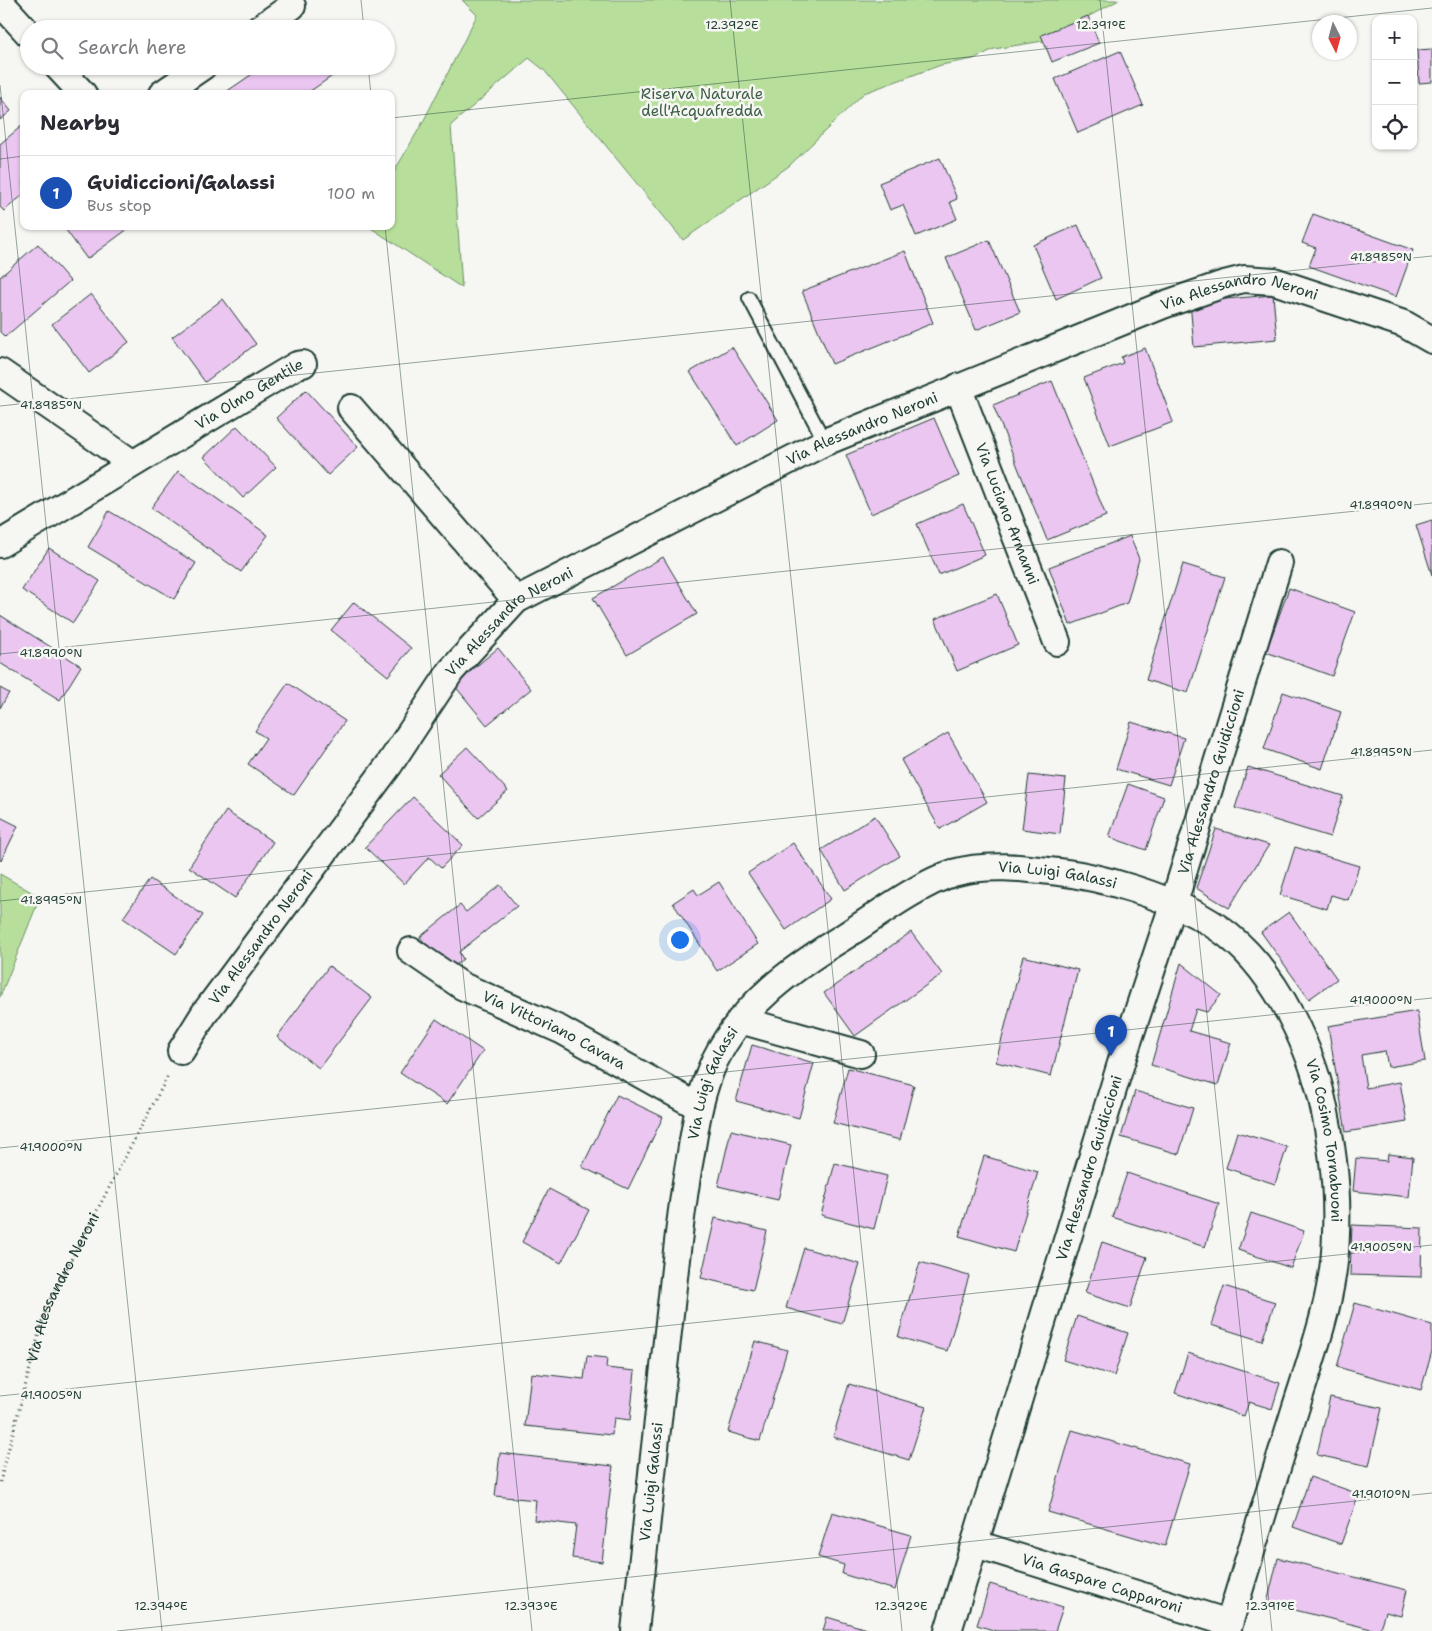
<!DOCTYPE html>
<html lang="en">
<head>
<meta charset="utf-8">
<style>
  body { margin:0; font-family:"Shantell Sans",sans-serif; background:#f2f2f3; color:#2b2b33 }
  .controls { position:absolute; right:15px; top:15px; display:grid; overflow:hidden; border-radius:10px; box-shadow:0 1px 4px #0004 }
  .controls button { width:45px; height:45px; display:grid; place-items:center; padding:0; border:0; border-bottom:1px solid #e1e1e2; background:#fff; color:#2b2b33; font:25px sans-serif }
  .compass { position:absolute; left:1312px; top:15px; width:45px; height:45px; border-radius:50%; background:#fff; box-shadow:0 1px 4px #0004; rotate:174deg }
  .you { position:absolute; left:679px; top:939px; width:18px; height:18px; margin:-12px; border:4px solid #fff; border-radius:50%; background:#1a73e8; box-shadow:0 0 0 8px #1a73e833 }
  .badge { display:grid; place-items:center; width:32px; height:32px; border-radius:50%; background:#1f6fb2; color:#fff; font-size:16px; font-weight:700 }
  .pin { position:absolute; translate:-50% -41px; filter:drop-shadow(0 1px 2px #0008) }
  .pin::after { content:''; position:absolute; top:26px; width:18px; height:15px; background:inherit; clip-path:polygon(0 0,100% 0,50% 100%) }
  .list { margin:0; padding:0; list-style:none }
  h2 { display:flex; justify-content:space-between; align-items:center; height:65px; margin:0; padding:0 20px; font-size:21px }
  h2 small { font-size:16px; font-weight:400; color:#7c7c81 }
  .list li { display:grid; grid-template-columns:32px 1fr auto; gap:15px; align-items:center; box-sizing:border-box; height:75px; padding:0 20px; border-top:1px solid #e1e1e2 }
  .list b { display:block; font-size:19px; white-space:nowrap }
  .list p { margin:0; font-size:16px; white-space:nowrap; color:#7c7c81 }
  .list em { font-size:16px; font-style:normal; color:#7c7c81 }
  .icon { flex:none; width:28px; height:28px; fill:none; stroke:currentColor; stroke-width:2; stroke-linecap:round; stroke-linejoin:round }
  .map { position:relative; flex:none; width:1432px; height:1631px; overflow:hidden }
  .search { position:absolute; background:#fff; box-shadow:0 1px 4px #0004; left:20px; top:20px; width:375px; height:55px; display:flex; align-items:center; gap:12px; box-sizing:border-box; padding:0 18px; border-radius:28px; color:#7c7c81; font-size:19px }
  .panel { position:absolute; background:#fff; box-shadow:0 1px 4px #0004; left:20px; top:90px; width:375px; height:140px; border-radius:10px }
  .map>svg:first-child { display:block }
</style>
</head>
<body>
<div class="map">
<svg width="1432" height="1631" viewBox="0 0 1432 1631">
  <rect width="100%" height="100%" fill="#f6f6f2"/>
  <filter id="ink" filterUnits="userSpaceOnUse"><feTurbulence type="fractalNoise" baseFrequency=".02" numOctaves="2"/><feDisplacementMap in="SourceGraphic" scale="10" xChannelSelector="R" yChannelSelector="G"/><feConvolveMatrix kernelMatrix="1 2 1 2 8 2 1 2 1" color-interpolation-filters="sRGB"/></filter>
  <g filter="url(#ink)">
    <!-- green -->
    <path fill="#b7df9b" stroke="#6b8e68" d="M462,0H1119L1043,41L994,49L973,59L941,65L864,93L789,166L683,240L544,70L529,58L451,125L462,288L368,226H391V177L423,122L477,15Z
      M0,874L40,897L0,997Z"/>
    <!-- building -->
    <path fill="#eac6f0" stroke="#1f3d34" d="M1088,16L1099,43L1052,62L1041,35Z
      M1432,49V82L1419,83L1417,50Z
      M1120,51L1143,105L1078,133L1055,79Z
      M264,66H335L338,72L306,94H223Z
      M0,97L11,111L0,120Z
      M24,124V194L4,211L0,207V144Z
      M940,158L957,199L950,202L957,219L916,236L903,205L890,210L879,183Z
      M1313,214L1413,250L1396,297L1309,266L1316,248L1302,243Z
      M1078,225L1101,278L1056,299L1033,245Z
      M63,226H132L87,259Z
      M989,240L1020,312L976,330L946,258Z
      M38,244L70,281L5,337L0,332V277Z
      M905,251L933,323L832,364L802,291Z
      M91,294L129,342L89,373L52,324Z
      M1273,295L1277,339L1194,347L1190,302Z
      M223,299L256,344L205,382L172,337Z
      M732,347L778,420L737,446L690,372Z
      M1145,348L1173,422L1110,446L1084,378L1123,363L1121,357Z
      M1052,381L1106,516L1047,540L993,405Z
      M306,390L358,447L328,475L276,418Z
      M934,418L959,476L871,514L846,455Z
      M237,426L276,467L243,498L204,457Z
      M178,471L268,535L241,572L151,508Z
      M963,504L985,555L939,575L917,524Z
      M109,511L196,563L174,599L88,547Z
      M1432,520V575L1416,525Z
      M1130,536L1139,559L1127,603L1070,625L1049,567Z
      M49,548L100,581L73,623L22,590Z
      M663,557L697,614L627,655L593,598Z
      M1183,564L1225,577L1188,693L1146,680Z
      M1289,588L1355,612L1332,676L1266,652Z
      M997,594L1018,645L957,671L935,619Z
      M354,602L411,648L388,676L331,630Z
      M0,615L81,666L60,700L0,663Z
      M498,648L531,689L487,725L454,685Z
      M288,683L345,721L294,795L248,764L266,738L255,731Z
      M0,688L9,693L0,708Z
      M1283,692L1341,712L1322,769L1264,749Z
      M1131,722L1184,738L1169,785L1116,769Z
      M948,733L987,802L940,829L901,760Z
      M467,747L508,791L478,818L438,774Z
      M1248,767L1343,796L1330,837L1235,808Z
      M1029,775L1066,779L1060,834L1022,829Z
      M1128,784L1164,797L1146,850L1109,837Z
      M413,797L463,845L441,868L429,857L404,884L365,847Z
      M226,811L273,842L235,898L189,867Z
      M875,816L900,856L845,890L821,850Z
      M0,817L18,826L1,861L0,860Z
      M1216,829L1269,845L1229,908L1196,888Z
      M793,843L831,899L786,930L748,873Z
      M1295,847L1359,866L1348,900L1331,895L1327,909L1280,895Z
      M150,879L203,915L176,954L123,918Z
      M719,882L758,944L717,971L673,903L694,889L698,895Z
      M500,885L517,906L459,952L463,959L448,971L420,937L460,905L466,912Z
      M1289,912L1337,979L1309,999L1261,932Z
      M911,932L942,974L855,1036L824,993Z
      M1023,956L1078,970L1051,1076L996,1062Z
      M1181,963L1221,995L1207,1012L1196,1009L1189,1031L1231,1043L1218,1085L1151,1065Z
      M329,966L372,998L319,1068L277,1037Z
      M1417,1011L1425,1061L1388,1067L1385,1051L1361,1055L1366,1088L1400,1082L1407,1122L1346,1132L1328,1026Z
      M436,1019L483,1051L447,1104L400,1073Z
      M752,1045L814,1063L799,1118L736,1101Z
      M848,1068L914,1085L900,1140L833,1123Z
      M1135,1091L1193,1108L1179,1154L1121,1137Z
      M617,1095L663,1117L628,1189L582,1167Z
      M731,1130L791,1145L778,1200L718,1186Z
      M1237,1132L1287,1147L1275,1184L1226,1168Z
      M1388,1154L1413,1157L1409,1197L1353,1191L1356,1158L1387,1161Z
      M984,1156L1038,1172L1014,1252L959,1236Z
      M835,1163L887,1176L874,1229L821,1215Z
      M1127,1173L1219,1204L1205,1247L1112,1217Z
      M549,1189L589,1210L561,1263L522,1242Z
      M1251,1213L1304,1231L1291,1268L1238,1250Z
      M715,1218L767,1231L753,1290L701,1278Z
      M1352,1225L1422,1228L1421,1277L1350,1275Z
      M1102,1242L1147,1257L1130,1308L1085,1293Z
      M804,1248L860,1264L842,1324L786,1308Z
      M920,1262L969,1276L947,1351L898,1337Z
      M1224,1286L1275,1302L1262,1341L1211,1325Z
      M1355,1303L1432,1325V1351L1421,1390L1337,1367Z
      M1077,1316L1128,1333L1114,1376L1063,1360Z
      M755,1341L787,1350L760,1441L728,1432Z
      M1188,1353L1280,1383L1272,1409L1249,1402L1244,1416L1175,1393Z
      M587,1356L607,1358L606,1368L635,1371L630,1420L614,1418L612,1435L525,1426L531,1373L584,1379Z
      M849,1384L926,1407L909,1460L833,1437Z
      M1330,1397L1382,1408L1369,1466L1317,1455Z
      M1072,1430L1190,1464L1165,1546L1048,1512Z
      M500,1453L613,1466L602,1562L572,1558L576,1525L534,1520L536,1500L495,1496Z
      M1310,1477L1359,1494L1341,1544L1293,1527Z
      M832,1512L911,1535L895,1590L842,1574L844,1565L818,1557Z
      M1278,1558L1407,1590L1401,1616L1385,1612L1379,1631L1267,1603Z
      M990,1584L1063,1607L1055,1631H996L977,1625Z
      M827,1617L873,1631H823Z"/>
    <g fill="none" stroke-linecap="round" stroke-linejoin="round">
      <!-- lane casing -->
      <g stroke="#1f3d34" stroke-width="16">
        <path id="lane" d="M749,298L825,442"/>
      </g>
      <!-- street casing -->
      <g stroke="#1f3d34" stroke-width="30">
        <g id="street">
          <path d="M0,2L29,34"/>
          <path d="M259,29L292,6"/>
          <path d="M57,66L83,94"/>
          <path d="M162,94L203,66"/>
          <path d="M0,372L132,463"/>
          <path id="s2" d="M958,387L1057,642"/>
          <path d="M351,408L516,600"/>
          <path id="s3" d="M0,544L297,365L303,364"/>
          <path id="s4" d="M411,951L462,986L561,1030L699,1107"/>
          <path d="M740,1020L861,1054"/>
          <path id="s5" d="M181,1051L204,1014L389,765L451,671L516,600L825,442L1163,305L1224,284L1244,279L1274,281L1404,324L1432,340"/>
          <path id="s6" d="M976,1544L1229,1623"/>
          <path id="s7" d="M635,1631C647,1519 659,1408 672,1296C677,1248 682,1200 691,1153C696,1121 701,1090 715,1060C743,1003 793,968 845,936C876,916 919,884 953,873C987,863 1025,868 1059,872C1085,875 1109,881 1134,889C1212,914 1254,944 1292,1018C1305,1044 1316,1071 1322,1099C1332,1142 1338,1188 1336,1233C1335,1294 1313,1353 1295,1410C1272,1484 1249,1557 1227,1631"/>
          <path id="s8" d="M948,1631L1122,1060L1174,902L1279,563"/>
        </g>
      </g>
      <!-- path -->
      <path stroke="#1f3d34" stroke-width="3" stroke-dasharray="1 4" stroke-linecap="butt" id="s1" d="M0,1482L46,1307L168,1076"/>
      <!-- lane -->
      <use href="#lane" stroke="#f6f6f2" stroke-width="12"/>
      <!-- street -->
      <use href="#street" stroke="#f6f6f2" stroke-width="26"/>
    </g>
  </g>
  <!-- ticks -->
  <path fill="none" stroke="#1f3d34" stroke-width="1" stroke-opacity="0.45" d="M361,0L364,29M730,0L902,1631M1100,0L1272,1631M368,66L371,94M0,85L162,1631M391,118L1432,8M0,159L24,156M385,226L532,1631M0,406L1432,256M0,654L1432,503M0,901L1432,750M0,1148L1432,998M0,1396L1432,1245M117,1631L1432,1493"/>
  <g text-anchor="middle" stroke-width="5" stroke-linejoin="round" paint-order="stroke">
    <!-- park labels -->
    <g font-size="15" fill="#3d5d49" stroke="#f6f6f2">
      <text x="702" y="99">Riserva Naturale<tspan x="702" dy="17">dell'Acquafredda</tspan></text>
    </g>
    <!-- street labels -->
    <g font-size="15" fill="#1f3d34" stroke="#f6f6f2">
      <text dy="5" stroke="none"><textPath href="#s5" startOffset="1354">Via Alessandro Neroni</textPath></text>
      <text dy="5" stroke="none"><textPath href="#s3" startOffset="291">Via Olmo Gentile</textPath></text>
      <text dy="5" stroke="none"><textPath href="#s5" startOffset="949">Via Alessandro Neroni</textPath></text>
      <text dy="5" stroke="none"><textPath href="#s2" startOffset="136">Via Luciano Armanni</textPath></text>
      <text dy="5" stroke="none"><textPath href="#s5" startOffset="544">Via Alessandro Neroni</textPath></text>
      <text dy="5" stroke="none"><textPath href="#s8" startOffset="889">Via Alessandro Guidiccioni</textPath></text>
      <text dy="5" stroke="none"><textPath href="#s7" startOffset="991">Via Luigi Galassi</textPath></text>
      <text dy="5" stroke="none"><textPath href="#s5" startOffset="139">Via Alessandro Neroni</textPath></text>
      <text dy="5" stroke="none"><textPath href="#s4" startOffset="164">Via Vittoriano Cavara</textPath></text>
      <text dy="5" stroke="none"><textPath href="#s7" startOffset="555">Via Luigi Galassi</textPath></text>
      <text dy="5" stroke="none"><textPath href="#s7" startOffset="1408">Via Cosimo Tornabuoni</textPath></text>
      <text dy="5" stroke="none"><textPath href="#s8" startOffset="484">Via Alessandro Guidiccioni</textPath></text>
      <text dy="5" stroke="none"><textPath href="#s1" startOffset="205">Via Alessandro Neroni</textPath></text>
      <text dy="5" stroke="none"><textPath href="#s7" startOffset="150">Via Luigi Galassi</textPath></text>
      <text dy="5" stroke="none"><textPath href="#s6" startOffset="132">Via Gaspare Capparoni</textPath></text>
    </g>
  </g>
  <g font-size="12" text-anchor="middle" fill="#1f3d34" stroke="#f6f6f2" stroke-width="5" stroke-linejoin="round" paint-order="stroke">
    <text x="732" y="29">12.392°E</text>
    <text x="1101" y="29">12.391°E</text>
    <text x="1381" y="261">41.8985°N</text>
    <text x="51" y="409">41.8985°N</text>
    <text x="1381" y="509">41.8990°N</text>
    <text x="51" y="657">41.8990°N</text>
    <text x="1381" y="756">41.8995°N</text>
    <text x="51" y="904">41.8995°N</text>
    <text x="1381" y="1004">41.9000°N</text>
    <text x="51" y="1151">41.9000°N</text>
    <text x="1381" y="1251">41.9005°N</text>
    <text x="51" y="1399">41.9005°N</text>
    <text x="1381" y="1498">41.9010°N</text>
    <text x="161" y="1610">12.394°E</text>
    <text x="531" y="1610">12.393°E</text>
    <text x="901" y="1610">12.392°E</text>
    <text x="1270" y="1610">12.391°E</text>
  </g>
</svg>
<div class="controls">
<button>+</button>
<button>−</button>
<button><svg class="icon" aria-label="locate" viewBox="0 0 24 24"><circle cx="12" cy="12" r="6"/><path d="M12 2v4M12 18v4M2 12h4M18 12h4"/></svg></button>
</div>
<svg class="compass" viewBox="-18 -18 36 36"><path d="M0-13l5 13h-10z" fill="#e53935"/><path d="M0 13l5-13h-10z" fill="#7c7c81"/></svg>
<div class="you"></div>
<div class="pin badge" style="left:1111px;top:1056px;background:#1a4fb4">1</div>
<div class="search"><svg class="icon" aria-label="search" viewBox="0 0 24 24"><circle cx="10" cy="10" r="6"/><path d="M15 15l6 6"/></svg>Search here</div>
<section class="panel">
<h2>Nearby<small></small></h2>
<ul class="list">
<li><span class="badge" style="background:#1a4fb4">1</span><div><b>Guidiccioni/Galassi</b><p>Bus stop</p></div><em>100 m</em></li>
</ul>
</section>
</div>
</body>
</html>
